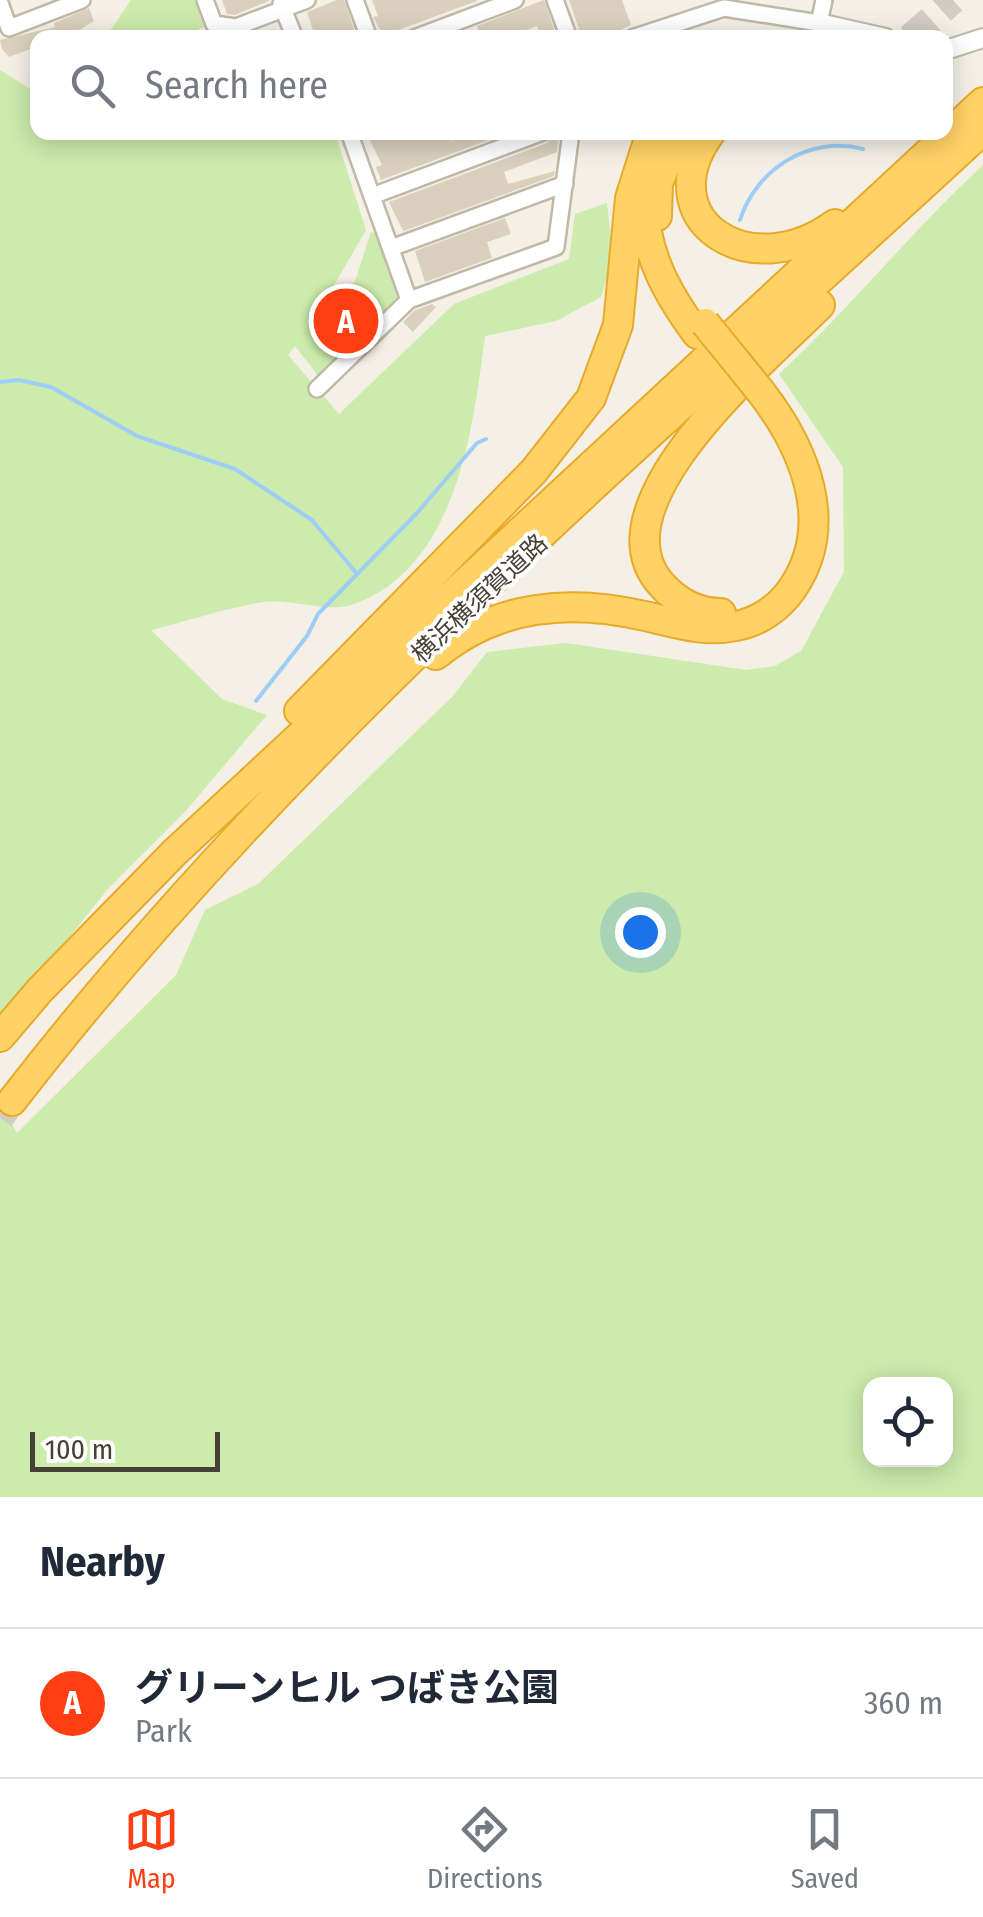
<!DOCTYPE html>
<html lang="en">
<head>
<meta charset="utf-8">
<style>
  body { margin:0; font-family:"Fira Sans Condensed","Noto Sans JP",sans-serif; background:#f6f6f7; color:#1f2937 }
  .controls { position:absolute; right:30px; bottom:30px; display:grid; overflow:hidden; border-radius:20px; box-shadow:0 5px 25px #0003 }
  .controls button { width:90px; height:90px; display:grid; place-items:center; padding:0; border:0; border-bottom:2px solid #e0e1e3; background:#fff; color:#1f2937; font:50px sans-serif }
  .scale { position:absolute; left:30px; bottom:25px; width:190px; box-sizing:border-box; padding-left:10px; border:5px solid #474135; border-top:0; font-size:28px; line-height:35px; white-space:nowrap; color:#474135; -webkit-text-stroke:8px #fff; paint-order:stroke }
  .you { position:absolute; left:640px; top:932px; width:35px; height:35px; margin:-25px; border:8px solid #fff; border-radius:50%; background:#1a73e8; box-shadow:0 0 0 15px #1a73e833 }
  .badge { display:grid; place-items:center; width:65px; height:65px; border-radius:50%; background:#ff3f12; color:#fff; font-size:32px; font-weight:700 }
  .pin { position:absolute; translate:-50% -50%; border:5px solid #fff; box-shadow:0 2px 10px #0006 }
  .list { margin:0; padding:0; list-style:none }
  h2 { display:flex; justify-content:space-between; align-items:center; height:130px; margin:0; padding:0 40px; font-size:42px }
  h2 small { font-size:32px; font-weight:400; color:#747a83 }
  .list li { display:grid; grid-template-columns:65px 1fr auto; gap:30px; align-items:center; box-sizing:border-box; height:150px; padding:0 40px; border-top:2px solid #e0e1e3 }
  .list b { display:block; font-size:38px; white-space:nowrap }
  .list p { margin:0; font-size:32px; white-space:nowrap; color:#747a83 }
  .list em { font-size:32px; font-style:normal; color:#747a83 }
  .icon { flex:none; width:55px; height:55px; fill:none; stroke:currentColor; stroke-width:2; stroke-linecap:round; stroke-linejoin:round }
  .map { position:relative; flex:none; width:983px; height:1497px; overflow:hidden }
  .search { position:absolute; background:#fff; box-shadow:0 5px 25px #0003; left:30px; right:30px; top:30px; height:110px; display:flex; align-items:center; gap:25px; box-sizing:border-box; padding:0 35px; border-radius:20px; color:#747a83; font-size:38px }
  .sheet { height:280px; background:#fff }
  nav { display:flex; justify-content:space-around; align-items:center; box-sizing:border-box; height:140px; border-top:2px solid #e0e1e3; background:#fff; font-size:28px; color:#747a83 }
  nav a { display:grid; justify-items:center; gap:5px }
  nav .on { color:#ff3f12 }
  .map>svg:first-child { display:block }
</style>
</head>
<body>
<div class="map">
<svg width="983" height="1497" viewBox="0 0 983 1497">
  <rect width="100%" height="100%" fill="#f4f0e6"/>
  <!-- green -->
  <path fill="#ccebac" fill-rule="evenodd" d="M131,0H198L208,25L193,32L202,37L275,29L281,37L105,38Z
    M0,70L37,93L38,132L335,133L366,230L315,318L355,281L371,232L379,234L400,301L320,378L295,346L288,355L339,414L454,304L569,259L575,214L607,203L613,258L601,297L556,321L485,336C473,429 457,567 354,604C328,614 291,598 263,602C225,608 188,621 151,630L222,699L267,715L184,813L107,890L0,1024Z
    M983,165V1497H0V1102L17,1133L176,975L205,910L258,884L452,697L487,652L566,643L746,670L775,666L801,651L844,572L843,467L779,374C851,307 911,232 983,165ZM870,1384H946V1460H870Z"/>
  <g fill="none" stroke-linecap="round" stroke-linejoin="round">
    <!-- stream -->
    <path stroke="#9ecef5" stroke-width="4" d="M740,220C756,169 810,135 863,149
      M0,382L19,380L51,387L137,436L235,469L312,520L357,574
      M256,701L307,636L318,614L417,513L477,443L486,439"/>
  </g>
  <!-- building -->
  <path fill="#dad0bd" d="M222,0H271L235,15L227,14Z
    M337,0H344L357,38H306L305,33L313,30L307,12Z
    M372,0H477V1L398,30L395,38H385L373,17L378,16Z
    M544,0L557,38H541L537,26L506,38H481L477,26Z
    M569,0H622L631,25L604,38H582Z
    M89,8L94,21L76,32L78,38H38V46L9,57L2,49L0,40L55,27L54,23Z
    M366,132H448L451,141L473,132H510L381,180L376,167L382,165Z
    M554,132L559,135L557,152L504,172L508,184L555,171L554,176L404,231L401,227L389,202L547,143Z
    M505,218L511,234L487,242L492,258L425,282L415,251Z
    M432,304L436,307L413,332L403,322L415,310Z"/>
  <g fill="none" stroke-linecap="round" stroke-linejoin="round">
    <!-- motorway-tunnel -->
    <path stroke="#d1cdc3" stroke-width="28" stroke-dasharray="28 14" stroke-linecap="butt" d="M910,38L953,0
      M0,1118L12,1101"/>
    <!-- minor casing -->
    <g stroke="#c0b9a8" stroke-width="20">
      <path id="minor" d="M205,0L214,24L236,27L307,0
        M355,0L369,38
        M555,0L569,38
        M0,3L9,28L82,0
        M281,4L295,38
        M414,38L515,0
        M632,38L724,8L819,23L824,0
        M349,132L409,300
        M372,196L543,132
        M391,248L565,184
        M317,389L409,300L556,247L571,132"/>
    </g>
    <!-- tertiary casing -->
    <g stroke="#c0b9a8" stroke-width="22">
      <path id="tertiary" d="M819,23L886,38
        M946,50L983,38"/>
    </g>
    <!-- motorway casing -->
    <g stroke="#e8aa2c" stroke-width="32">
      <path id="motorway" d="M711,132C647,219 749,287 835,224
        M644,193C642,248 665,291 697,334
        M657,216L658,183L680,132
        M721,613C697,613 677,602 661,584C590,504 769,357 820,305
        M436,655C498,604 570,599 645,616C675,623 705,633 736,626C758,622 779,608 792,589C837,524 804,448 761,392
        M299,711L534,471L591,398L618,325L630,198L651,132
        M0,1037L40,990L175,852L983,102
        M12,1101C292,738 648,440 983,130"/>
    </g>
    <!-- minor -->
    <use href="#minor" stroke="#fff" stroke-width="15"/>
    <!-- tertiary -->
    <use href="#tertiary" stroke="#fff" stroke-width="18"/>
    <!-- motorway -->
    <use href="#motorway" stroke="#ffd266" stroke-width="28"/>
    <!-- motorway-bridge casing -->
    <g stroke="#e8aa2c" stroke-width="32" stroke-linecap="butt">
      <path id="motorway-bridge" d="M705,323L761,392"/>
    </g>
    <!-- motorway-bridge -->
    <use href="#motorway-bridge" stroke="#ffd266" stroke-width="28"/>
  </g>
  <g text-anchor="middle" stroke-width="8" stroke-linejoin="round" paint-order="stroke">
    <!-- street labels -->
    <g font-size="25" fill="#474135" stroke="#fff">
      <text transform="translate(479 598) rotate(-43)" y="9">横浜横須賀道路</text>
    </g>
  </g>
</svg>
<div class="controls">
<button><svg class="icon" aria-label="locate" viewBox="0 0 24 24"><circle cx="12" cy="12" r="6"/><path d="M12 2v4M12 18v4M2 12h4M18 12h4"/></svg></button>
</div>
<div class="scale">100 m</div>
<div class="you"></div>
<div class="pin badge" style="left:346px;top:321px">A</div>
<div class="search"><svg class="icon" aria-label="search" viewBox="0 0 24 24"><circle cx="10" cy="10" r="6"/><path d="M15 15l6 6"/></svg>Search here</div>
</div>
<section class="sheet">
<h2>Nearby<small></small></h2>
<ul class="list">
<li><span class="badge">A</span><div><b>グリーンヒル つばき公園</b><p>Park</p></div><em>360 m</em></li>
</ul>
</section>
<nav>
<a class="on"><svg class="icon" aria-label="map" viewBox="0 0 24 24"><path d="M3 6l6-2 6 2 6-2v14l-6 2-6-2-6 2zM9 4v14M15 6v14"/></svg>Map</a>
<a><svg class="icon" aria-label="directions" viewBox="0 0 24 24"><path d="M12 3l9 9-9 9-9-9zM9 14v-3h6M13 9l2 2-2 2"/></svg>Directions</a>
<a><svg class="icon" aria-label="saved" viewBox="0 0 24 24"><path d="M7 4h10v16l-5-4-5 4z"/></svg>Saved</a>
</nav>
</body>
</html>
